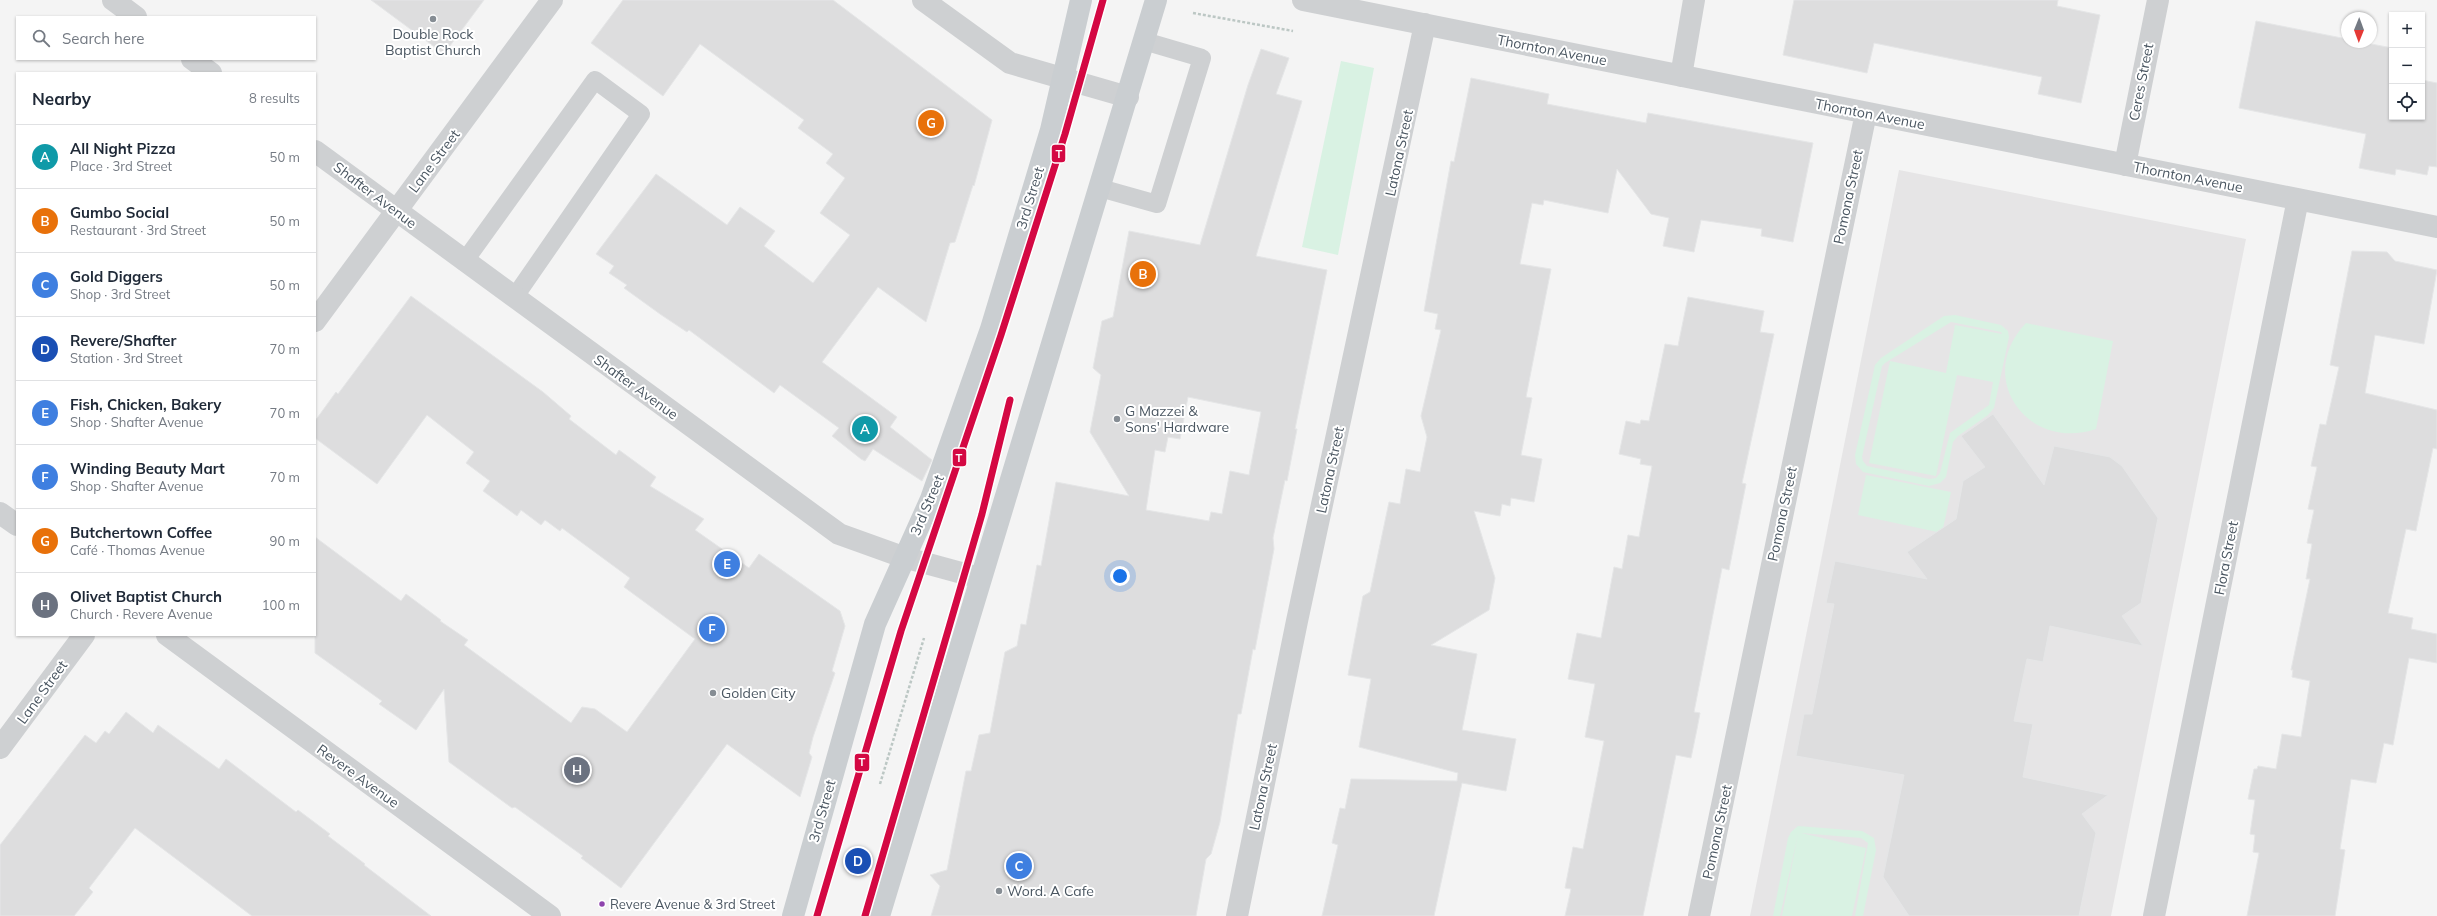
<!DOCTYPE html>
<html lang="en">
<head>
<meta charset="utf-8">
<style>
  body { margin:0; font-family:Mulish,sans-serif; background:#f2f2f3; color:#1f2937 }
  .controls { position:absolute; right:12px; top:12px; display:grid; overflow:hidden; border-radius:0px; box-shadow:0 1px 3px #0004 }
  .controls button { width:36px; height:36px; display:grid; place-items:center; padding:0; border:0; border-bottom:1px solid #e0e1e3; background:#fff; color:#1f2937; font:20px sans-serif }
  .compass { position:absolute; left:2341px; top:12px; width:36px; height:36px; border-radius:50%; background:#fff; box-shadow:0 1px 3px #0004; rotate:181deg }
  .you { position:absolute; left:1120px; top:576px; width:14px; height:14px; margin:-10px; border:3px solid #fff; border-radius:50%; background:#1a73e8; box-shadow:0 0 0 6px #1a73e833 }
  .badge { display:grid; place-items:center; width:26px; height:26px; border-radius:50%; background:#0b8043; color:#fff; font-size:13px; font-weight:700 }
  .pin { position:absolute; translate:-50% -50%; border:2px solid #fff; box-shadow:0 1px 4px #0006 }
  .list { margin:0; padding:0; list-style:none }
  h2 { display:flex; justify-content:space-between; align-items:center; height:52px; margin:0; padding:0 16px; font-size:17px }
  h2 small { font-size:13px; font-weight:400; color:#747a83 }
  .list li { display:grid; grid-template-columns:26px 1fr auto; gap:12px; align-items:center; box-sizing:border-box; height:64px; padding:0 16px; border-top:1px solid #e0e1e3 }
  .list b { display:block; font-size:15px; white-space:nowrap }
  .list p { margin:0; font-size:13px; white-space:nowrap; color:#747a83 }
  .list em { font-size:13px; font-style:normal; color:#747a83 }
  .icon { flex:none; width:22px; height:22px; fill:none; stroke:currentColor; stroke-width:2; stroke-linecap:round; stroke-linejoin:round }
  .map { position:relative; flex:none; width:2437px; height:916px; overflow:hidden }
  .search { position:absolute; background:#fff; box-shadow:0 1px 3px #0004; left:16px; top:16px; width:300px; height:44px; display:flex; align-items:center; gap:10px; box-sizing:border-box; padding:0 14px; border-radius:0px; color:#747a83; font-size:15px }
  .panel { position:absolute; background:#fff; box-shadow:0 1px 3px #0004; left:16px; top:72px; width:300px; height:564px; border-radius:0px }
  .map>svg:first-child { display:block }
</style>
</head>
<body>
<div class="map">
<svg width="2437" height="916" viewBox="0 0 2437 916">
  <rect width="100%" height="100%" fill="#f4f4f4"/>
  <!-- education -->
  <path fill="#e6e5e6" d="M1899,170L2246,239L2111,916H1750Z"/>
  <!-- green -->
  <path fill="#d9f2e3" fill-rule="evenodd" d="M1341,61L1374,68L1338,255L1302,247Z
    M1955,315L2001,325L2008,331L2009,337L1994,408L1988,415L1958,436L1953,442L1946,477L1940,483L1929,486L1863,472L1856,464L1855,455L1875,365L1881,358L1944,316ZM1951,322L2001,332L2002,334L1955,325L1946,373L1890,361L1869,463L1936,476L1957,375L1993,382L1989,405L1950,433L1940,473L1936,478L1929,479L1867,466L1863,461L1862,457L1882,366L1885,363Z
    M2026,323L2113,341L2096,429C2027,452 1974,377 2026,323Z
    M1866,475L1951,492L1942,533L1858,515Z
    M1798,826L1862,831L1874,838L1876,850L1863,916H1855L1868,843L1861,838L1801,833L1866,848L1852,916H1782L1798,834L1780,916H1773L1788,838L1791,832Z"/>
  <!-- building -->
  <path fill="#ddddde" stroke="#e5e6e7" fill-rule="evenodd" d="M371,0H484L444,54Z
    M623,0H833L992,120L974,186L973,185L955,242L950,243L926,322L878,287L822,362L897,417L890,427L932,460L922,481L873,449L865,461L861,459L832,436L839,428L780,385L774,393L689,330L687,332L660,314L624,288L627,285L609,273L614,266L596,254L656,174L727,225L740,207L775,231L764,246L813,283L850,235L820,213L845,178L826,163L833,154L798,128L804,120L700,44L663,96L591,43Z
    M1794,0H2058L2057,6L2100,15L2081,103L2038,94L2042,77L1874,43L1867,73L1783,55Z
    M2256,21L2347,39V42H2361L2392,48V117H2422V80L2437,83V167L2429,166L2427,175L2396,169L2395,175L2359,168L2366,134L2239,108Z
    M1261,49L1289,58L1276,94L1302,101L1256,256L1327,270L1295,429H1297L1287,481L1285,480L1273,538L1274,549L1255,650L1253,649L1241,714H1238L1220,822L1211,854L1206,859L1196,916H931L940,886L930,875L947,870L966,771H971L979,735L990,733L1005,652L1017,646L1021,624L1026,625L1037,565L1041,566L1056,482L1129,496L1090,432L1101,375L1093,368L1102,321L1113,317L1129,231L1200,245L1248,85ZM1188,397L1261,412L1249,475L1230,471L1222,514L1211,512L1209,521L1146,510L1155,450L1165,452L1168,437L1180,439Z
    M1471,78L1549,94L1547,104L1646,123L1648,113L1813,143L1793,242L1761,236L1762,229L1701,220L1694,252L1663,246L1669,218L1651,214L1617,169L1608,213L1544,200L1543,205L1532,203L1520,264L1551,269L1526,397L1532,398L1521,455L1542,459L1534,502L1511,498L1510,506L1502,504L1500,516L1474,511L1495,578L1489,610L1431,645L1477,654L1462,730L1516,739L1506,791L1462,783L1434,916H1322L1338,845L1332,843L1340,808L1345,809L1351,779L1457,781L1458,773L1359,747L1371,679L1348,675L1363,596L1370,592L1389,502L1400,504L1406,469L1420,472L1427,437L1421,416L1441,330L1435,329L1438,314L1424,311L1451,161L1454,162Z
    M2352,251L2387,252L2395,261L2437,270L2424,344L2375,335L2365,393L2437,410V449L2433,448L2416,531L2406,529L2388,613L2413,618L2411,629L2437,634V663L2409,658L2393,745L2384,743L2376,783L2351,779L2340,849L2345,850L2335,916H2247L2259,853L2253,852L2255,835L2250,834L2255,800L2248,799L2254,769H2257L2258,766L2276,769L2282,734L2301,737L2310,681L2292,677L2293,670H2291L2310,579H2306L2312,544L2307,543L2314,510L2308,509L2317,467L2311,466L2320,424L2326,425L2339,367L2330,365Z
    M411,296L543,392L571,416L569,419L616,455L619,450L656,477L650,486L704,519L695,530L749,568L759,554L840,611L845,626L832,671L835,673L813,737L809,753L812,757L800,797L727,744L621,888L581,858L583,856L515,807L512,808L449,762L444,689L416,730L379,704L382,701L315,653V537L401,601L406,594L441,620L440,621L468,640L464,645L571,723L582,707L595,709L627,732L695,639L624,587L630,578L562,528L560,531L545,520L541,525L521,510L517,516L483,491L490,481L466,463L474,452L427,415L377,484L315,438V421L336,392L338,394Z
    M1688,297L1764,311L1760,332L1774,334L1742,483L1746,484L1729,570L1722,568L1694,712L1700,713L1697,729L1691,758L1676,755L1643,916H1565L1571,889L1565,888L1573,847L1583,849L1604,741L1585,737L1595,684L1568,679L1577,633L1601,638L1614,567L1622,569L1628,535L1639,537L1652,466L1640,464L1641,459L1619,454L1626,421L1640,424L1641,420L1649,421L1665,344L1678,346Z
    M1993,414L2044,485L2054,446L2110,457L2122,466L2158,518L2141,603L2122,616L2143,646L2050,626L2043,662L2027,659L2014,721L2033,724L2023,777L2108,795L2082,814L2096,833L2079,916H1909L1883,877L1904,775L1796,756L1804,714H1812L1834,604L1826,603L1835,561L1927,579L1907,552L1956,519L1963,481L1985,467L1961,436Z
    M126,712L153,733L158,725L219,769L226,759L296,812L298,810L330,834L328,836L365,864L364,865L431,916H252L135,828L89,888L93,892L74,916H0V845L85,735L96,743L105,731L109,734Z"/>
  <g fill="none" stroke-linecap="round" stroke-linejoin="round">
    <!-- path -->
    <path stroke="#bcc7c4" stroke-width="2.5" stroke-dasharray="3 2" stroke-linecap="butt" d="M1193,13L1293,31
      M880,784L924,638"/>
    <!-- lane -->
    <path stroke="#ced0d2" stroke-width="18" d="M1100,188L1157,204L1202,58L1144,41
      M464,262L595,80L641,114L514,298"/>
    <!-- street -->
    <path stroke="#ced0d2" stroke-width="22" d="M113,0L136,17
      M923,0L1010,63L1128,97
      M1303,0L2437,227
      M192,59L211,73
      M1681,76L1694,0
      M315,151L839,534L903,557L980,578
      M2125,165L2158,0
      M315,321L552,0
      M0,513L17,525
      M167,635L550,916
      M0,748L84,635
      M1237,916L1297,621L1425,24
      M1699,916L1866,113
      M2154,916L2298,199"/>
    <!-- primary -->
    <path stroke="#caced1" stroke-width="22" d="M793,916L875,624L931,499L991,329L1051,130L1081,0
      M879,916L1156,0"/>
    <!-- rail-1 casing -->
    <g stroke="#fff" stroke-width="10">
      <path id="rail-1" d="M817,916L901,631L1001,335L1065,134L1103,0
        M865,916L982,514L1010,400"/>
    </g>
    <!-- rail-1 -->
    <use href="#rail-1" stroke="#d40843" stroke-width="7"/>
  </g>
  <!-- markers -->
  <g fill="#868d94" stroke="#fff" stroke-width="1.5">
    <circle cx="433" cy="19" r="4"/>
    <circle cx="1117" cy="419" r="4"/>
    <circle cx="713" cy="693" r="4"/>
    <circle cx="999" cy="891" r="4"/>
  </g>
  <circle fill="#8e44ad" stroke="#fff" stroke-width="1.5" cx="602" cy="904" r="3.5"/>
  <g text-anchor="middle" stroke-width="4" stroke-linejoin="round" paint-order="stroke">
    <!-- bus labels -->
    <g font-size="13" fill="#4a5661" stroke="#fff" text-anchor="start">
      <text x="610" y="909">Revere Avenue &amp; 3rd Street</text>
    </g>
    <!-- poi labels -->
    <g font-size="14" fill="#4a5661" stroke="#fff" text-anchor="start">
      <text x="433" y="39" text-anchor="middle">Double Rock<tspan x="433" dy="16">Baptist Church</tspan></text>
      <text x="1125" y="416">G Mazzei &amp;<tspan x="1125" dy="16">Sons' Hardware</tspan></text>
      <text x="721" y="698">Golden City</text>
      <text x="1007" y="896">Word. A Cafe</text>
    </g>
    <!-- street labels -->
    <g font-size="14" fill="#4a5661" stroke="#fff">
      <text transform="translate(1552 50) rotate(11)" y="5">Thornton Avenue</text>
      <text transform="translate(2141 82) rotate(-79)" y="5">Ceres Street</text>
      <text transform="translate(1870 114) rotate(11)" y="5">Thornton Avenue</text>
      <text transform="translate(1399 153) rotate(-78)" y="5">Latona Street</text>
      <text transform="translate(434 161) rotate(-53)" y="5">Lane Street</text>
      <text transform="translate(2188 177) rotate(11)" y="5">Thornton Avenue</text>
      <text transform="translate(375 195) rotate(37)" y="5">Shafter Avenue</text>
      <text transform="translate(1848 197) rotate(-78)" y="5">Pomona Street</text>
      <text transform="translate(1030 198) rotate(-73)" y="5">3rd Street</text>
      <text transform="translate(636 387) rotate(36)" y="5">Shafter Avenue</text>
      <text transform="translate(1330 470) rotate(-78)" y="5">Latona Street</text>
      <text transform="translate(927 505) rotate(-67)" y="5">3rd Street</text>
      <text transform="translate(1782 514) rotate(-78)" y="5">Pomona Street</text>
      <text transform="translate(2226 558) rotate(-79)" y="5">Flora Street</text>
      <text transform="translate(42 692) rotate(-54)" y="5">Lane Street</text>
      <text transform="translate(358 776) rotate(36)" y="5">Revere Avenue</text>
      <text transform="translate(1263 787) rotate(-78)" y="5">Latona Street</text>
      <text transform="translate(822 811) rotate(-74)" y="5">3rd Street</text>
      <text transform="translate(1717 832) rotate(-78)" y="5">Pomona Street</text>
    </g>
  </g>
  <g stroke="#fff" stroke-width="1.5">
    <rect x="1051" y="144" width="15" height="19" rx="4" fill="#d40843"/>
    <rect x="952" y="448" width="15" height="19" rx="4" fill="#d40843"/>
    <rect x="854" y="753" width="16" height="19" rx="4" fill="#d40843"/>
  </g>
  <g font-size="11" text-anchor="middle" font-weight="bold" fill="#fff">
    <text x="1059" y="158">T</text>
    <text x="959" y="462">T</text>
    <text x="862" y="766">T</text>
  </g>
</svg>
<div class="controls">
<button>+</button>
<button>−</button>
<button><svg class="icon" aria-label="locate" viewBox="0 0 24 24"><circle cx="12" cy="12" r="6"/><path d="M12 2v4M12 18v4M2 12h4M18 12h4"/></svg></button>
</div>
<svg class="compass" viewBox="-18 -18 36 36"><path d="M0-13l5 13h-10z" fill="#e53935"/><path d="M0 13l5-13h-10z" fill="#747a83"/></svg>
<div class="you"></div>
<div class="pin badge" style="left:865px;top:429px;background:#0f9aa8">A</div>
<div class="pin badge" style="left:1143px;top:274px;background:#e8710a">B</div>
<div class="pin badge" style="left:1019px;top:866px;background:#3f7fe0">C</div>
<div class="pin badge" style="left:858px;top:861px;background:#1a4fb4">D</div>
<div class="pin badge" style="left:727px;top:564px;background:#3f7fe0">E</div>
<div class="pin badge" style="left:712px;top:629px;background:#3f7fe0">F</div>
<div class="pin badge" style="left:931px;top:123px;background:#e8710a">G</div>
<div class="pin badge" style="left:577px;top:770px;background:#6b7280">H</div>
<div class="search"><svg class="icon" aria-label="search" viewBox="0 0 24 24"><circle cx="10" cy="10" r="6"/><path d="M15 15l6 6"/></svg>Search here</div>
<section class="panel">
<h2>Nearby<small>8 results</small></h2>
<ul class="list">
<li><span class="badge" style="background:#0f9aa8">A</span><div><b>All Night Pizza</b><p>Place · 3rd Street</p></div><em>50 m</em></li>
<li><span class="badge" style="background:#e8710a">B</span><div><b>Gumbo Social</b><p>Restaurant · 3rd Street</p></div><em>50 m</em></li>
<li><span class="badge" style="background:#3f7fe0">C</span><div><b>Gold Diggers</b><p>Shop · 3rd Street</p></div><em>50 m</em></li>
<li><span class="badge" style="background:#1a4fb4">D</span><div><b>Revere/Shafter</b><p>Station · 3rd Street</p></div><em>70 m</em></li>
<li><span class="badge" style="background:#3f7fe0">E</span><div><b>Fish, Chicken, Bakery</b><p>Shop · Shafter Avenue</p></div><em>70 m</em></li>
<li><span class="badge" style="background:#3f7fe0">F</span><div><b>Winding Beauty Mart</b><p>Shop · Shafter Avenue</p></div><em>70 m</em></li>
<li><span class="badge" style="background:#e8710a">G</span><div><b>Butchertown Coffee</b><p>Café · Thomas Avenue</p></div><em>90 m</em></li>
<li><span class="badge" style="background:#6b7280">H</span><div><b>Olivet Baptist Church</b><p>Church · Revere Avenue</p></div><em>100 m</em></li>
</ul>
</section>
</div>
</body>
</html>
